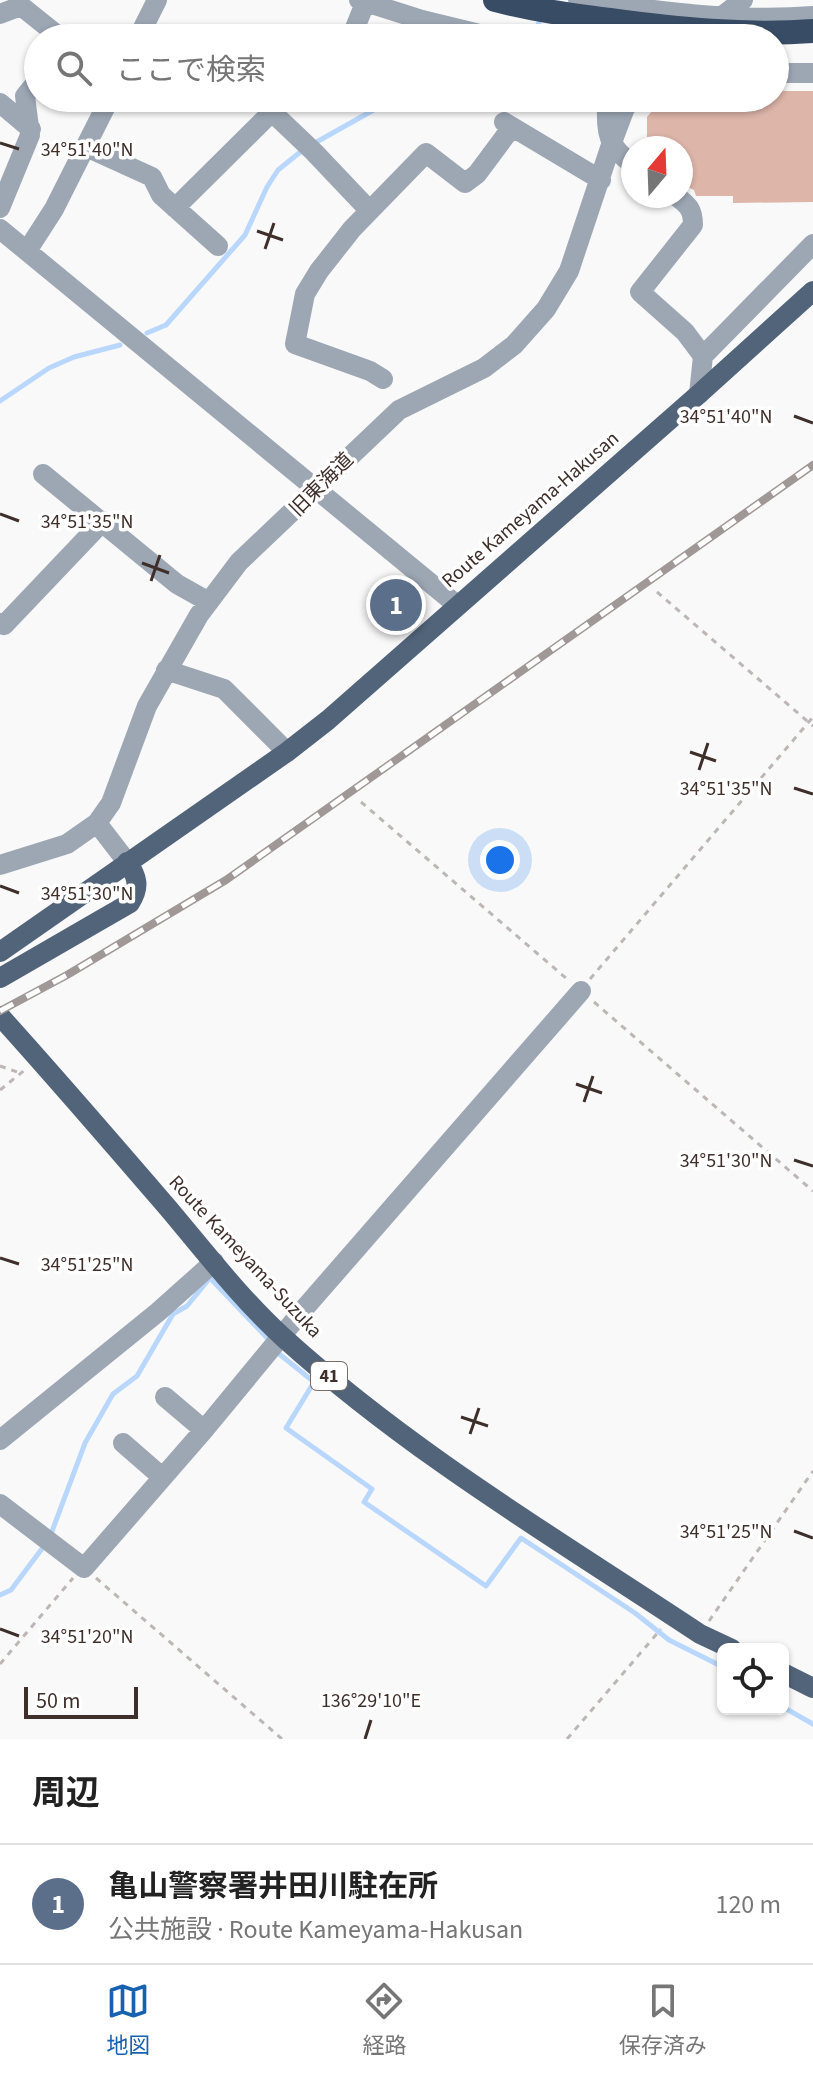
<!DOCTYPE html>
<html lang="ja">
<head>
<meta charset="utf-8">
<style>
  body { margin:0; font-family:"Source Sans 3","Noto Sans JP",sans-serif; background:#f2f2f2; color:#222 }
  .controls { position:absolute; right:24px; bottom:24px; display:grid; overflow:hidden; border-radius:12px; box-shadow:0 2px 6px #0004 }
  .controls button { width:72px; height:72px; display:grid; place-items:center; padding:0; border:0; border-bottom:2px solid #e0e0e0; background:#fff; color:#222; font:40px sans-serif }
  .compass { position:absolute; left:621px; top:136px; width:72px; height:72px; border-radius:50%; background:#fff; box-shadow:0 2px 6px #0004; rotate:19deg }
  .scale { position:absolute; left:24px; bottom:20px; width:114px; box-sizing:border-box; padding-left:8px; border:4px solid #3f2f2a; border-top:0; font-size:22px; line-height:28px; white-space:nowrap; color:#3f2f2a; -webkit-text-stroke:6px #fff; paint-order:stroke }
  .you { position:absolute; left:500px; top:860px; width:28px; height:28px; margin:-20px; border:6px solid #fff; border-radius:50%; background:#1a73e8; box-shadow:0 0 0 12px #1a73e833 }
  .badge { display:grid; place-items:center; width:52px; height:52px; border-radius:50%; background:#1761b0; color:#fff; font-size:26px; font-weight:700 }
  .pin { position:absolute; translate:-50% -50%; border:4px solid #fff; box-shadow:0 2px 8px #0006 }
  .list { margin:0; padding:0; list-style:none }
  h2 { display:flex; justify-content:space-between; align-items:center; height:104px; margin:0; padding:0 32px; font-size:34px }
  h2 small { font-size:26px; font-weight:400; color:#767676 }
  .list li { display:grid; grid-template-columns:52px 1fr auto; gap:24px; align-items:center; box-sizing:border-box; height:120px; padding:0 32px; border-top:2px solid #e0e0e0 }
  .list b { display:block; font-size:30px; white-space:nowrap }
  .list p { margin:0; font-size:26px; white-space:nowrap; color:#767676 }
  .list em { font-size:26px; font-style:normal; color:#767676 }
  .icon { flex:none; width:44px; height:44px; fill:none; stroke:currentColor; stroke-width:2; stroke-linecap:round; stroke-linejoin:round }
  .map { position:relative; flex:none; width:813px; height:1739px; overflow:hidden }
  .search { position:absolute; background:#fff; box-shadow:0 2px 6px #0004; left:24px; right:24px; top:24px; height:88px; display:flex; align-items:center; gap:20px; box-sizing:border-box; padding:0 28px; border-radius:44px; color:#767676; font-size:30px }
  .sheet { height:224px; background:#fff }
  nav { display:flex; justify-content:space-around; align-items:center; box-sizing:border-box; height:112px; border-top:2px solid #e0e0e0; background:#fff; font-size:22px; color:#767676 }
  nav a { display:grid; justify-items:center; gap:4px }
  nav .on { color:#1761b0 }
  .map>svg:first-child { display:block }
</style>
</head>
<body>
<div class="map">
<svg width="813" height="1739" viewBox="0 0 813 1739">
  <rect width="100%" height="100%" fill="#f9f9f9"/>
  <g fill="none" stroke-linecap="round" stroke-linejoin="round">
    <!-- stream -->
    <path stroke="#b9d7fd" stroke-width="5" d="M534,38L541,16
      M313,144L395,98
      M147,333L166,325L245,235L267,187L278,170L304,149
      M0,401L49,368L74,357L120,345
      M278,1353L314,1382L286,1428L372,1489L364,1502L486,1586L521,1538L635,1613L669,1640L723,1667
      M51,1534L85,1443L113,1394L137,1376L173,1314L187,1306L210,1278L269,1340
      M0,1595L11,1590L44,1546
      M783,1707L813,1724"/>
  </g>
  <!-- building -->
  <path fill="#ddb5a9" d="M775,91H813V202L733,203V196H696L694,190L681,184V148H647V117L659,103L692,104L693,98H775Z"/>
  <g fill="none" stroke-linecap="round" stroke-linejoin="round">
    <!-- path -->
    <path stroke="#bcb7b5" stroke-width="3" stroke-dasharray="6 6" stroke-linecap="butt" d="M657,592L813,726
      M361,802L567,979
      M590,979L813,717
      M594,1002L813,1191
      M0,1066L20,1073
      M0,1090L26,1069
      M96,1578L282,1739
      M709,1621L813,1471
      M0,1664L73,1578
      M567,1739L661,1629"/>
    <!-- minor -->
    <path stroke="#9da7b4" stroke-width="20" d="M359,0L422,20L496,38
      M578,0C657,11 733,22 813,16
      M0,14L21,6L61,38
      M717,20L743,0
      M138,38L157,0
      M351,38L365,3
      M775,73H813
      M607,98C607,131 604,143 633,165
      M0,103L31,129
      M272,112L314,152L369,210
      M504,122L601,180
      M86,147L152,177L161,195L218,246
      M676,196C688,205 693,209 693,225L640,292L685,332L703,356
      M0,208L30,135L25,96L38,80
      M175,208L286,98
      M0,229L457,605
      M27,251L54,209L110,98
      M383,379L370,371L295,344L305,294L319,271L352,229L426,153L465,183L477,174L512,127
      M699,394L703,356L813,244
      M43,474L177,584L209,602
      M0,623L4,625L103,521
      M166,670L224,689L287,752
      M97,823L127,862
      M0,865L67,844L97,823L111,803L147,706L199,615L239,562L399,410L484,368L514,345L546,309L569,271L611,145L625,108L633,98
      M165,1397L204,1430
      M0,1440L158,1312L214,1262
      M123,1443L162,1477
      M0,1504L84,1568L204,1430L303,1310L581,991"/>
    <!-- major -->
    <path stroke="#52647a" stroke-width="20" d="M0,952L287,752L328,720L699,394L813,291
      M0,978L130,903C140,887 138,877 127,862
      M0,1016C57,1079 112,1143 168,1208C205,1252 242,1300 285,1339C414,1455 557,1539 700,1634L732,1649
      M783,1673L813,1688"/>
    <!-- rail casing -->
    <g stroke="#a09896" stroke-width="8">
      <path id="rail" d="M0,1011L67,975L226,880L813,465"/>
    </g>
    <!-- rail -->
    <use href="#rail" stroke="#fff" stroke-width="5" stroke-dasharray="15" stroke-linecap="butt"/>
    <!-- highway-bridge -->
    <path stroke="#384c66" stroke-width="24" d="M495,0C533,10 571,15 610,20C677,29 745,36 813,31"/>
  </g>
  <!-- ticks -->
  <path fill="none" stroke="#3f2f2a" stroke-width="3" d="M0,143L19,149M257,231L283,240M265,249L274,223M794,416L813,423M0,514L19,521M142,563L169,573M151,581L160,555M690,752L716,761M699,770L708,743M794,788L813,794M0,886L19,893M576,1084L602,1093M584,1102L593,1076M794,1160L813,1166M0,1258L19,1264M461,1417L488,1426M470,1434L479,1408M794,1531L813,1538M0,1629L19,1636M365,1739L371,1720"/>
  <g text-anchor="middle" stroke-width="7" stroke-linejoin="round" paint-order="stroke">
    <!-- shield labels -->
    <rect fill="#fff" stroke="#796d6a" stroke-width="2" x="311" y="1362" width="36" height="28" rx="6"/>
    <g font-size="18" font-weight="bold" fill="#3f2f2a">
      <text x="329" y="1382">41</text>
    </g>
    <!-- street labels -->
    <g font-size="20" fill="#3f2f2a" stroke="#fff">
      <text transform="translate(321 484) rotate(-45)" y="7">旧東海道</text>
      <text transform="translate(530 509) rotate(-41)" y="7">Route Kameyama-Hakusan</text>
      <text transform="translate(246 1256) rotate(47)" y="7">Route Kameyama-Suzuka</text>
    </g>
  </g>
  <g font-size="20" text-anchor="middle" fill="#3f2f2a" stroke="#fff" stroke-width="7" stroke-linejoin="round" paint-order="stroke">
    <text x="87" y="156">34°51'40"N</text>
    <text x="726" y="423">34°51'40"N</text>
    <text x="87" y="528">34°51'35"N</text>
    <text x="726" y="795">34°51'35"N</text>
    <text x="87" y="900">34°51'30"N</text>
    <text x="726" y="1167">34°51'30"N</text>
    <text x="87" y="1271">34°51'25"N</text>
    <text x="726" y="1538">34°51'25"N</text>
    <text x="87" y="1643">34°51'20"N</text>
    <text x="371" y="1707">136°29'10"E</text>
  </g>
</svg>
<div class="controls">
<button><svg class="icon" aria-label="locate" viewBox="0 0 24 24"><circle cx="12" cy="12" r="6"/><path d="M12 2v4M12 18v4M2 12h4M18 12h4"/></svg></button>
</div>
<svg class="compass" viewBox="-18 -18 36 36"><path d="M0-13l5 13h-10z" fill="#e53935"/><path d="M0 13l5-13h-10z" fill="#767676"/></svg>
<div class="scale">50 m</div>
<div class="you"></div>
<div class="pin badge" style="left:396px;top:605px;background:#5c6f8a">1</div>
<div class="search"><svg class="icon" aria-label="search" viewBox="0 0 24 24"><circle cx="10" cy="10" r="6"/><path d="M15 15l6 6"/></svg>ここで検索</div>
</div>
<section class="sheet">
<h2>周辺<small></small></h2>
<ul class="list">
<li><span class="badge" style="background:#5c6f8a">1</span><div><b>亀山警察署井田川駐在所</b><p>公共施設 · Route Kameyama-Hakusan</p></div><em>120 m</em></li>
</ul>
</section>
<nav>
<a class="on"><svg class="icon" aria-label="map" viewBox="0 0 24 24"><path d="M3 6l6-2 6 2 6-2v14l-6 2-6-2-6 2zM9 4v14M15 6v14"/></svg>地図</a>
<a><svg class="icon" aria-label="directions" viewBox="0 0 24 24"><path d="M12 3l9 9-9 9-9-9zM9 14v-3h6M13 9l2 2-2 2"/></svg>経路</a>
<a><svg class="icon" aria-label="saved" viewBox="0 0 24 24"><path d="M7 4h10v16l-5-4-5 4z"/></svg>保存済み</a>
</nav>
</body>
</html>
